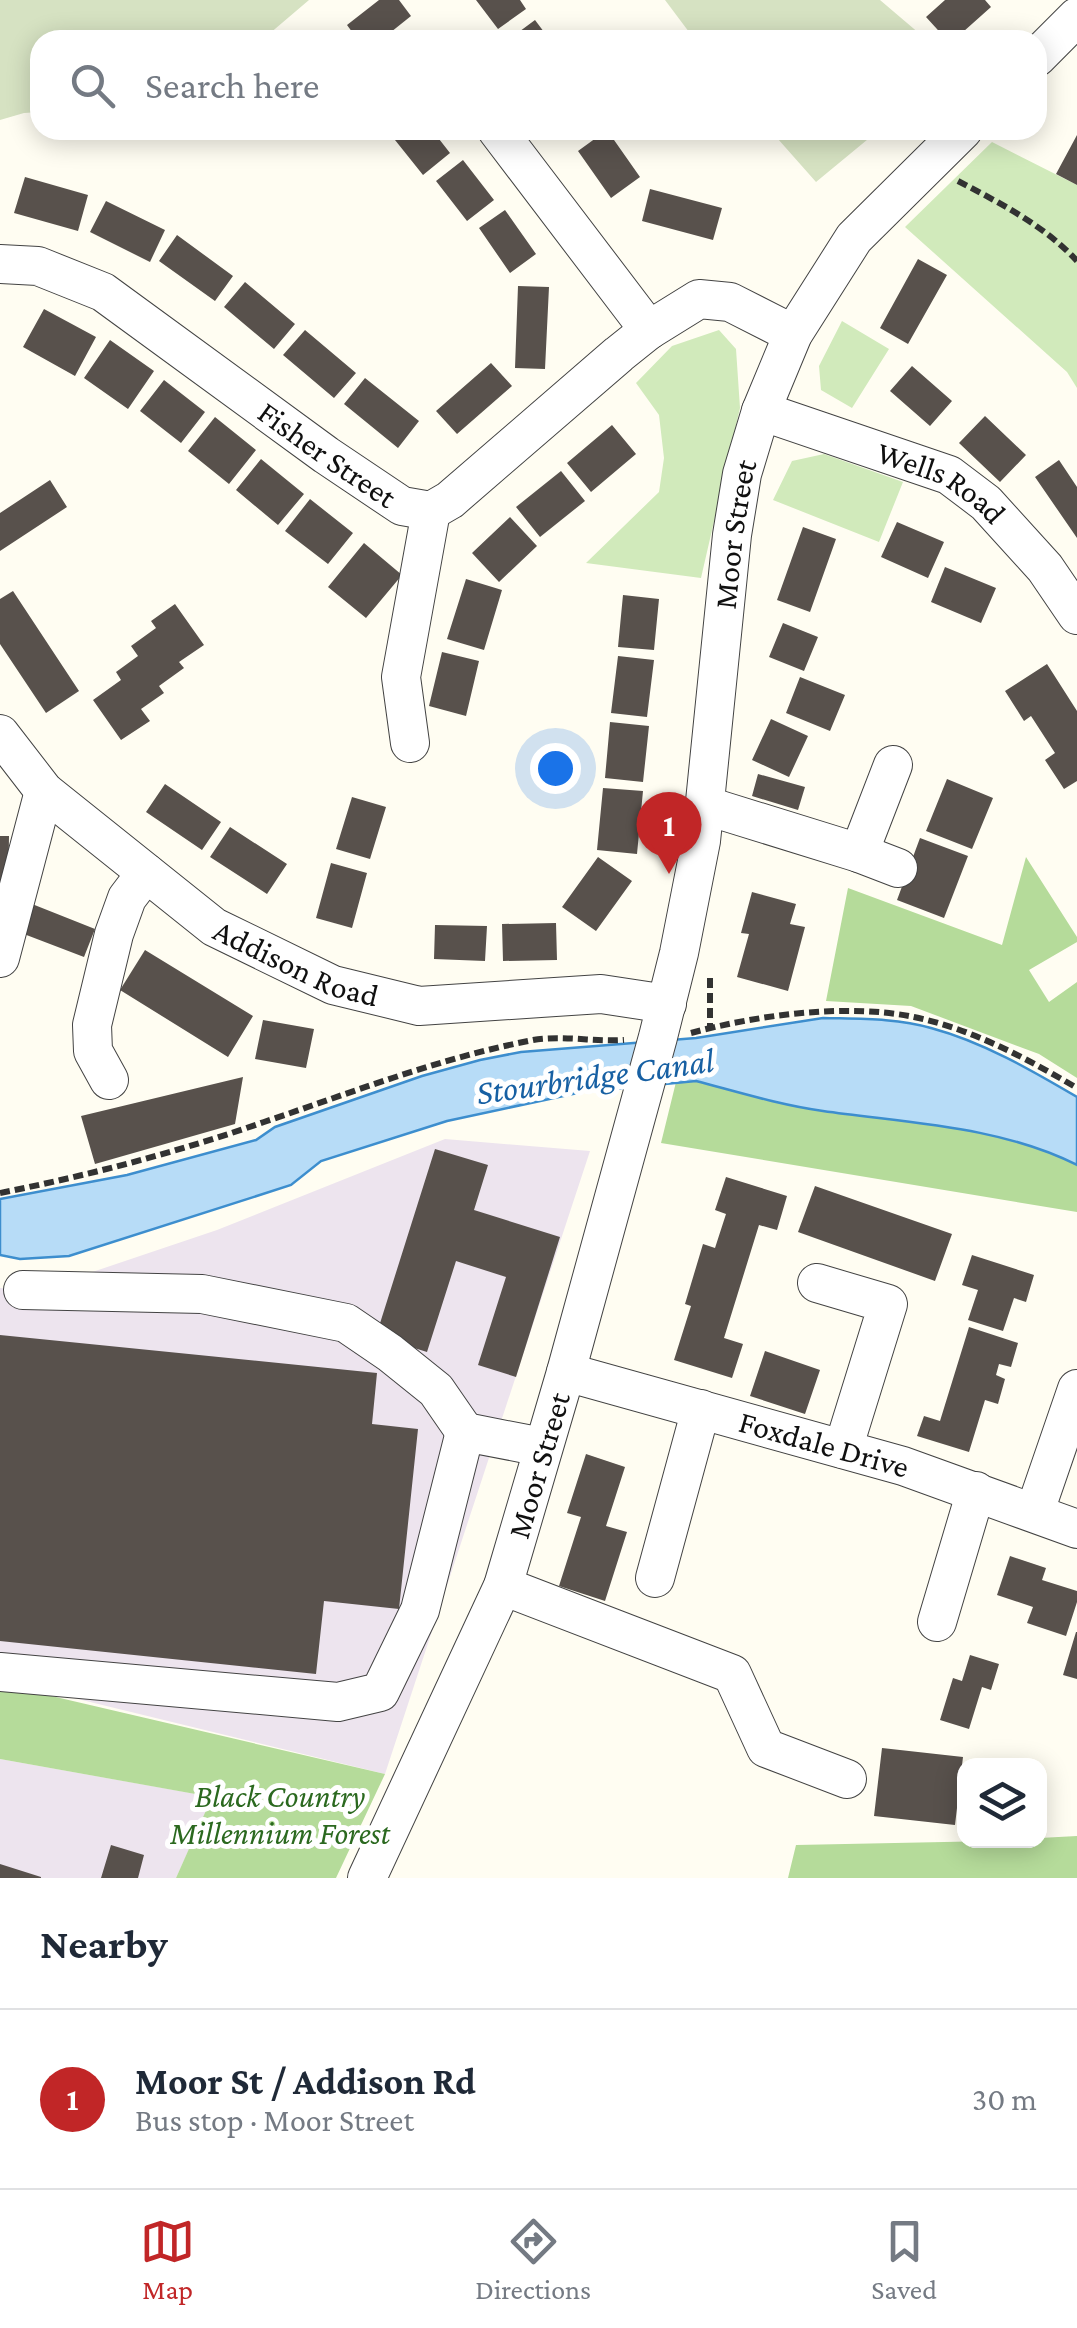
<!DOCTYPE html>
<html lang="en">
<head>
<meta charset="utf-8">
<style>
  body { margin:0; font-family:"Crimson Pro",serif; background:#f2f2f3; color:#1f2937 }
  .controls { position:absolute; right:30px; bottom:30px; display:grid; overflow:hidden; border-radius:20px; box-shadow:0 5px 25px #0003 }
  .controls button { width:90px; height:90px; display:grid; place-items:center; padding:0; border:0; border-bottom:2px solid #e0e1e3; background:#fff; color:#1f2937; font:50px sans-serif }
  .you { position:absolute; left:555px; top:768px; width:35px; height:35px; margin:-25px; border:8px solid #fff; border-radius:50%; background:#1a73e8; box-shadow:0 0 0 15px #1a73e833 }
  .badge { display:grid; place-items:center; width:65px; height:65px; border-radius:50%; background:#c12627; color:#fff; font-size:32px; font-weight:700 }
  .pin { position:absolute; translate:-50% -82px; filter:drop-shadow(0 2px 5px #0008) }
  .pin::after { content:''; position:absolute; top:52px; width:35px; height:30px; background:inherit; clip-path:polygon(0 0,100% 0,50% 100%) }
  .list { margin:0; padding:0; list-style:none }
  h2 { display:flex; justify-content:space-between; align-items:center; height:130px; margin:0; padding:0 40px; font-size:42px }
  h2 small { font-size:32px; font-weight:400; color:#747a83 }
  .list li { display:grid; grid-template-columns:65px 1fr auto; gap:30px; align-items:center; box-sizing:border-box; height:180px; padding:0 40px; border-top:2px solid #e0e1e3 }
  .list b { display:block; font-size:38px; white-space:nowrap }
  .list p { margin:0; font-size:32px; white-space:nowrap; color:#747a83 }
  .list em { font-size:32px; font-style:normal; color:#747a83 }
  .icon { flex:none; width:55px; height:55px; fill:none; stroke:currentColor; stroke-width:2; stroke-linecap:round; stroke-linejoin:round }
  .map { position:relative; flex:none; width:1077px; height:1878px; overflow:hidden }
  .search { position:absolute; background:#fff; box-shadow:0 5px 25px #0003; left:30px; right:30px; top:30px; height:110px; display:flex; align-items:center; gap:25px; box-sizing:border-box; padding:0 35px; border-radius:30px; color:#747a83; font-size:38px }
  .sheet { height:310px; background:#fff }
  nav { display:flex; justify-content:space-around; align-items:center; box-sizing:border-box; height:140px; border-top:2px solid #e0e1e3; background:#fff; font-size:28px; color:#747a83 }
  nav a { display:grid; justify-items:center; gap:5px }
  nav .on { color:#c12627 }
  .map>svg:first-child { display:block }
</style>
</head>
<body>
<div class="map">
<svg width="1077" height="1878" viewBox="0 0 1077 1878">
  <rect width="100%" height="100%" fill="#fffdf2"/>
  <!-- industrial -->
  <path fill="#ede4ee" d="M445,1139L590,1151L385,1774L0,1680V1288L36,1291L217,1230Z
    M0,1759L213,1797L176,1878H0Z"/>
  <!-- green -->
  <path fill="#d1eabb" d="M992,142L1077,185V388L1067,372L905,227Z
    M842,321L889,349L852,408L821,390L819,366Z
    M719,330L736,349L740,408L701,578L586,563L659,492L664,458L659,415L636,383L672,346Z
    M824,454L903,482L879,542L773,500L792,461Z"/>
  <!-- forest -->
  <path fill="#b5db9a" d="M1026,857L1077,937V942L1029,970L1049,1002L1077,982V1078L1039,1054L911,1006L826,1001L848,888L1002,945Z
    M696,1081C738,1092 780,1105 823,1111C907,1123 1000,1126 1077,1165V1212L661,1143L676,1082Z
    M0,1684L385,1774L336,1878H176L212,1797L0,1759Z
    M1077,1836V1878H788L796,1845L1040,1840V1838Z"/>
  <!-- cemetery -->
  <path fill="#d6e2c2" d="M0,0H309L262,40H40V112L24,113L0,120Z
    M665,0H880L927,40H695Z
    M770,130H879L816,182Z"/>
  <!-- water -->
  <path fill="#b7dcf7" stroke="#3d8ece" stroke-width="2.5" d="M823,1018C859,1019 896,1018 931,1028C983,1042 1031,1070 1077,1097V1165C1000,1126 907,1123 823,1111C780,1105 738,1092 696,1081L582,1092L447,1121L321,1161L291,1185L69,1256L20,1259L0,1255V1199L127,1175L256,1140L275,1127L422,1076L480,1060L521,1052L696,1038Z"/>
  <!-- building -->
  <path fill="#58514c" d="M379,0H399L411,16L381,40H358L347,25Z
    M476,0H520L526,9L498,29Z
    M945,0H985L991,7L954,40H947L926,17Z
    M535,20L550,40H508Z
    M387,130H432L450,153L423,175Z
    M607,130L640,177L611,198L578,151Z
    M1077,135V185L1056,174Z
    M463,160L494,200L467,221L436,181Z
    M25,177L88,195L78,231L14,213Z
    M650,189L722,208L713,240L642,221Z
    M106,201L165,230L150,262L90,232Z
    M505,210L536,254L510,273L479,228Z
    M177,235L233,276L215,301L159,261Z
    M918,259L947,275L908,344L880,328Z
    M245,282L295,324L274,349L224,307Z
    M518,286L549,287L545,369L515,368Z
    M44,309L96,337L75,376L23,347Z
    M305,330L356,373L334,398L283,355Z
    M110,340L154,371L128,409L84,378Z
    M491,363L512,386L457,434L436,411Z
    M912,366L952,401L930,426L890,391Z
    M365,378L419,421L398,448L344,404Z
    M164,380L205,412L181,443L140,411Z
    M985,416L1026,455L1000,482L959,443Z
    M215,417L256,450L229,484L188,451Z
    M612,425L636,454L591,492L567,463Z
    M261,459L304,494L278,525L236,490Z
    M1059,460L1077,487V538L1035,477Z
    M561,471L585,501L540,537L516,507Z
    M50,480L67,507L0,551V513Z
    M310,499L353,533L328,564L285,531Z
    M510,517L537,546L499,582L472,553Z
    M897,522L944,542L928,578L881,557Z
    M803,527L836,539L810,612L777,600Z
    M364,543L402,575L366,618L328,587Z
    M945,567L996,588L981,623L931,602Z
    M466,579L502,590L484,650L447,639Z
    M13,591L79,691L46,713L0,644V599Z
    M623,595L659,599L654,650L618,647Z
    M175,604L204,645L179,662L184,668L159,686L164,693L141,709L150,721L121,740L93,700L121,680L116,672L138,656L131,646L156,628L151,621Z
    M783,623L818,637L804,671L769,657Z
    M442,652L479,661L466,716L429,706Z
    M618,656L654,660L647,717L611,713Z
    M1047,664L1077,711V781L1064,789L1045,760L1055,753L1031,716L1024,721L1005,691Z
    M800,677L845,695L830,731L786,713Z
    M771,719L808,736L789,777L752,760Z
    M610,722L649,726L643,782L605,778Z
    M758,774L805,787L798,810L752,796Z
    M947,779L993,798L972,849L926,831Z
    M165,784L221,822L202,850L146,812Z
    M603,788L643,791L637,854L597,850Z
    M352,797L386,807L370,859L336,849Z
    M230,827L287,864L267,894L210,857Z
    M0,836H9L8,906L0,905Z
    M920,838L968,856L944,918L897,900Z
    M598,857L632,881L596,931L562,907Z
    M331,863L367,873L352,928L316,918Z
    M752,892L796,904L790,924L805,927L788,991L737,977L749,934L741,933Z
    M27,902L95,929L84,957L16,931Z
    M556,923L557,960L503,961L502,924Z
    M435,925L487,926L485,961L434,959Z
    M145,950L253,1016L228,1057L120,990Z
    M263,1020L314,1029L306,1068L255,1059Z
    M243,1077L235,1124L95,1164L81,1116Z
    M435,1149L488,1165L474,1210L560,1237L516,1377L478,1365L506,1277L456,1261L427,1352L376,1336Z
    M726,1177L787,1196L777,1230L759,1225L724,1338L743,1344L732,1378L674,1360L691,1306L685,1304L703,1244L715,1248L726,1214L715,1210Z
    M815,1186L952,1234L935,1281L798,1232Z
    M972,1255L1034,1275L1026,1302L1014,1298L1003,1331L968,1320L978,1290L962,1285Z
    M969,1327L1018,1343L1011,1367L999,1364L996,1375L1005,1379L998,1404L985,1400L969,1452L917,1436L924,1416L940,1421Z
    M0,1335L377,1373L372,1424L418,1429L399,1609L324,1601L316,1674L0,1641Z
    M765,1351L820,1370L805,1414L750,1396Z
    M586,1454L625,1467L606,1526L627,1532L605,1601L559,1586L581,1517L567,1513Z
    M1010,1556L1046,1568L1042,1580L1077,1591V1602L1066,1636L1027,1623L1033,1607L997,1595Z
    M1076,1632H1077V1679L1063,1675Z
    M970,1655L999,1664L991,1690L982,1687L969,1729L940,1720L953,1678L962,1681Z
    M882,1748L963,1757L955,1825L874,1816Z
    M111,1845L144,1855L138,1878H101Z
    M0,1864L41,1877V1878H0Z"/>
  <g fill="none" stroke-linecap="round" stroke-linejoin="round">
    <!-- minor casing -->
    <g stroke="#434343" stroke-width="40">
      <g id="minor">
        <path d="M1037,57L1077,17"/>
        <path d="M497,130L649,330"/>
        <path id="s1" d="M0,264L38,266L103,292L326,455L402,506L431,511L450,500L619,354L649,330L699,299L730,302L793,334"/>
        <path id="s2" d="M761,411L949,475L986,503L1045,568L1077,615"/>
        <path id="s3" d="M0,734L44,791L214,927L333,985L419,1006L601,994L667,1004"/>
        <path d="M410,743L401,677L431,511"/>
        <path d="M704,805L859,853L898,868"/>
        <path d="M859,853L893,765"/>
        <path d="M0,958L44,791"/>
        <path d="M109,1080L93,1051L92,1025L114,934L127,898L146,873"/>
        <path d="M817,1283L888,1304L843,1449"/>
        <path d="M23,1290L202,1294L346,1323L390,1353L436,1390L465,1432"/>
        <path id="s4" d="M566,1372L903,1466L1077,1529"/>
        <path d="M1035,1511L1077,1389"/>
        <path d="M655,1578L701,1409"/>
        <path d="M503,1586L732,1674L766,1748L847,1779"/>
        <path d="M937,1622L976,1491"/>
        <path d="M0,1672L338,1702L380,1692L420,1610L465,1432L542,1447"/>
        <path id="s5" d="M367,1878L503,1586L566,1372L658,1037L679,953L701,841L732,535L742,474L761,411L793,334L854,238L963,130"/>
      </g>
    </g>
    <!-- path -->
    <path stroke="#323232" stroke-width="6" stroke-dasharray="10 5" stroke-linecap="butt" d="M958,181C1000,203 1045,226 1077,261
      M710,978V1028
      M691,1033C757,1015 847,1003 914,1017C972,1029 1026,1058 1077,1088
      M0,1193C90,1175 178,1152 264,1122C353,1092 440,1058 533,1040C562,1035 594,1042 624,1040"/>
    <!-- minor -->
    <use href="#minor" stroke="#fff" stroke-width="38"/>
  </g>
  <g text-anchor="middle" stroke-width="10" stroke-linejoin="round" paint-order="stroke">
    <!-- street labels -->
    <g font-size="32" fill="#101010" stroke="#fff">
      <text dy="11" stroke="none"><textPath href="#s1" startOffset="385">Fisher Street</textPath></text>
      <text dy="11" stroke="none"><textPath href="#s2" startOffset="195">Wells Road</textPath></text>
      <text dy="11" stroke="none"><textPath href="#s5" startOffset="1402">Moor Street</textPath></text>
      <text dy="11" stroke="none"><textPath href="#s3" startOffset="380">Addison Road</textPath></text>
      <text dy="11" stroke="none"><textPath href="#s4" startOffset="268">Foxdale Drive</textPath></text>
      <text dy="11" stroke="none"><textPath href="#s5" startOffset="448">Moor Street</textPath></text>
    </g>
    <!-- park labels -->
    <g font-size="32" font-style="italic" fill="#2b691f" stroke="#fff">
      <text x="280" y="1807">Black Country<tspan x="280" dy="37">Millennium Forest</tspan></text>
    </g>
    <!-- water labels -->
    <g font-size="35" font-style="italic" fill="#1760a3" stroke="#fff">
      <text transform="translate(595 1076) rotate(-8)" y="12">Stourbridge Canal</text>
    </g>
  </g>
</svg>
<div class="controls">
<button><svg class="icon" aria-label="layers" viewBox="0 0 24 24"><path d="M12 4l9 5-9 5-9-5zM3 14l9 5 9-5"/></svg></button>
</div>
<div class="you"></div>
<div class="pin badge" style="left:669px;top:874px">1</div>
<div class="search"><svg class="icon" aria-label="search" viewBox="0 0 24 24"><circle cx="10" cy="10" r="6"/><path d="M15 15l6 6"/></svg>Search here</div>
</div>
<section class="sheet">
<h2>Nearby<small></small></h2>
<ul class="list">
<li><span class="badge">1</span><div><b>Moor St / Addison Rd</b><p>Bus stop · Moor Street</p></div><em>30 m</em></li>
</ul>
</section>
<nav>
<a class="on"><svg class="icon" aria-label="map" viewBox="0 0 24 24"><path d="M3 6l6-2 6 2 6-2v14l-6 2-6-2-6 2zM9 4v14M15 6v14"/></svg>Map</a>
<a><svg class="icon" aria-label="directions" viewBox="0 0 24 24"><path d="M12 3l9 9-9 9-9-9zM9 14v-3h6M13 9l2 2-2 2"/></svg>Directions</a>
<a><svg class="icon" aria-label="saved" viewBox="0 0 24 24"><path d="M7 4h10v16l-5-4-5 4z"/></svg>Saved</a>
</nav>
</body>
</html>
